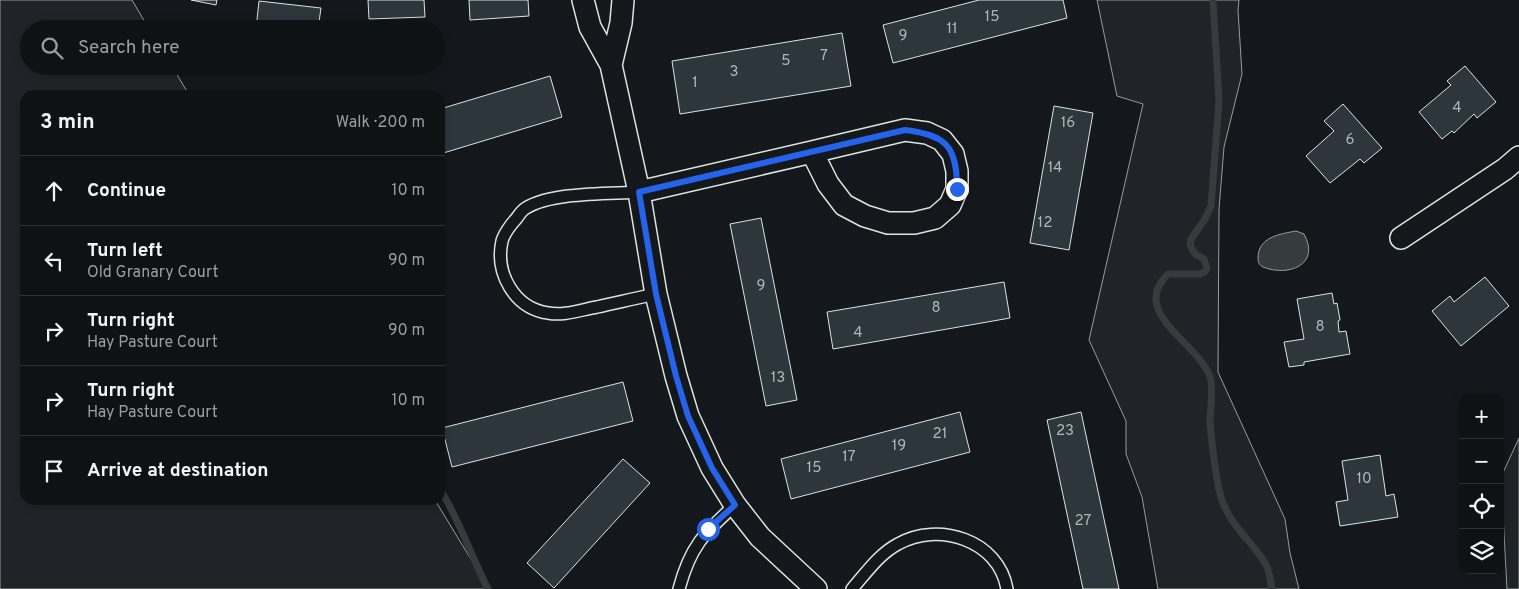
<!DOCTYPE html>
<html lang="en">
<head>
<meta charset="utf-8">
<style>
  body { margin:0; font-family:Overpass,sans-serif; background:#181b1e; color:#f1f3f6 }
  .controls { position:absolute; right:15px; bottom:15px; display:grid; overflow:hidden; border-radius:10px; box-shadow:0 2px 8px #0003 }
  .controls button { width:45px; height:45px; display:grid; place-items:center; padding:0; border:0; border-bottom:1px solid #2f3234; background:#0f1215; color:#f1f3f6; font:25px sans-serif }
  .stop { position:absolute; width:15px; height:15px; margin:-11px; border:4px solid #2563eb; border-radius:50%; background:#fff }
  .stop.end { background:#2563eb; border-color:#fff; box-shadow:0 1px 5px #0008 }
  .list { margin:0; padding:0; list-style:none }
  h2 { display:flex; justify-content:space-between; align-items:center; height:65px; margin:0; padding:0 20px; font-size:21px }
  h2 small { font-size:16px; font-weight:400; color:#9b9ea0 }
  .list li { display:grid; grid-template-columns:32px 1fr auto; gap:15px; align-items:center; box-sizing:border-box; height:70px; padding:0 20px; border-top:1px solid #2f3234 }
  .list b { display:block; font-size:19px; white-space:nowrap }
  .list p { margin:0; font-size:16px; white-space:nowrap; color:#9b9ea0 }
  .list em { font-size:16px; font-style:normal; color:#9b9ea0 }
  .icon { flex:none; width:28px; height:28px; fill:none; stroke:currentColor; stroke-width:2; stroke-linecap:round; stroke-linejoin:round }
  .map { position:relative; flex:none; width:1519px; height:589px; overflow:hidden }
  .search { position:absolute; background:#0f1215; box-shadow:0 2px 8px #0003; left:20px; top:20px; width:425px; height:55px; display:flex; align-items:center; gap:12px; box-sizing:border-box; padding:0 18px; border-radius:28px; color:#9b9ea0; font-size:19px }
  .panel { position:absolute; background:#0f1215; box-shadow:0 2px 8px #0003; left:20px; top:90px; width:425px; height:415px; border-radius:15px }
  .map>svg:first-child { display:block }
</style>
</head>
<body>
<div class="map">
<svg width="1519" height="589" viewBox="0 0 1519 589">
  <rect width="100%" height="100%" fill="#14181c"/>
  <!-- green -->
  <path fill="#202428" stroke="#939e99" d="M0,0H132L149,29H29V66H172L189,95H25V500H435L489,589H0Z
    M1097,0H1239L1238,10L1242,74L1224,147L1219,209L1218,372L1285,519L1290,553L1299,589H1158L1142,497L1126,454V421L1089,340L1143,104L1117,96Z
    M1519,438V589H1507L1501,477Z"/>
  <!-- water -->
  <path fill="#363b3e" stroke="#939e99" d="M1296,231L1304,234C1321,265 1288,277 1263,267C1259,265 1258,262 1258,258C1258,237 1280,234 1296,231Z"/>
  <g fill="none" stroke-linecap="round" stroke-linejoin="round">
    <!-- stream -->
    <path stroke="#363b3e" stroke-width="7" d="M1213,0L1219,101L1211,206L1205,219L1191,239L1190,245L1195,254L1204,259L1207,268L1205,272L1200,274H1168C1128,313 1199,343 1210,377C1214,389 1210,410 1210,423C1212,444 1215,470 1219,490C1224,513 1237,528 1252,545C1257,552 1264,559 1267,567C1270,573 1270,582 1272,589
      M440,489C460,521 471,556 488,589"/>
  </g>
  <!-- building -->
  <path fill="#2c363c" stroke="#d8e6dc" d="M191,0H217L216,5Z
    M368,0H424L425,17L369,19Z
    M469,0H528L529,16L470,20Z
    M979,0H1063L1067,18L893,63L883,25Z
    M259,1L321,8L318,29H256Z
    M842,33L851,86L680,114L672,61Z
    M1465,66L1496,102L1477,118L1474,114L1454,133L1452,131L1442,139L1419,112L1451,85L1447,81Z
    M550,76L562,117L440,154V109Z
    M1343,104L1382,148L1364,163L1360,159L1330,183L1306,156L1334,131L1324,121Z
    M1054,106L1093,113L1069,250L1030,243Z
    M761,218L797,400L766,406L730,224Z
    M1485,277L1509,306L1461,346L1432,311L1450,296L1454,302Z
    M1004,282L1010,318L833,349L827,312Z
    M1332,293L1334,304L1337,303L1340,320L1338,321L1339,332L1346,331L1350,354L1304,362V365L1289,367L1284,342L1304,339L1297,299Z
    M623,382L633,421L452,467L442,428Z
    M960,412L970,452L791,499L781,459Z
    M1081,412L1119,589H1083L1047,420Z
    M1380,455L1386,496L1394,494L1398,517L1340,526L1336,502L1348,500L1342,461Z
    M623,459L650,483L554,588L527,563Z"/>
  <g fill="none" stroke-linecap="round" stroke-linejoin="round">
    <!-- lane casing -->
    <g stroke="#d8e6dc" stroke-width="14">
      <path id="lane" d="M639,192C608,194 552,192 526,208C522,210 519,215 516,219C511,224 504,234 502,241C495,273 514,308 548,313C564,316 580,310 597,307C616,303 636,298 656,294
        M679,589C690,547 704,533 735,505
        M852,589C866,573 879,554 898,544C938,521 999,540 1007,589"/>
    </g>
    <!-- street casing -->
    <g stroke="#d8e6dc" stroke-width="24">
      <path id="street" d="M583,0L590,27L611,65L639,192L656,294L676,376L688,416L712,468L735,505L760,537L816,589
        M611,65L621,23L623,0
        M639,192L812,152L905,130L927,133L942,140L953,154L957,171V189L950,205L935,218L914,223H888L865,216L844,205L828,184L812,152
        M1401,238L1505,169L1519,157"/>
    </g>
    <!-- lane -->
    <use href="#lane" stroke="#14181c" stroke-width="11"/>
    <!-- street -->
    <use href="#street" stroke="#14181c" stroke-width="21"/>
  </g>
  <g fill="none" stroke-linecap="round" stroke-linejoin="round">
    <!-- route -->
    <path stroke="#2563eb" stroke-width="6" d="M708,529L735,505L712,468L688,416L676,376L656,294L639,192L905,130C947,135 957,147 957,189"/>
  </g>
  <g text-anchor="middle" stroke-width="4" stroke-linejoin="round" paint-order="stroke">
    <!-- number labels -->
    <g font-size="15" fill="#adbab4">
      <text x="992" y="21">15</text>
      <text x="952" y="33">11</text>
      <text x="903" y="40">9</text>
      <text x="824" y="60">7</text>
      <text x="786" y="65">5</text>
      <text x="734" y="76">3</text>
      <text x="695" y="87">1</text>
      <text x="1457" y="112">4</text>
      <text x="1068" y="127">16</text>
      <text x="1350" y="144">6</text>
      <text x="1055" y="172">14</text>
      <text x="1045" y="227">12</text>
      <text x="761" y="290">9</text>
      <text x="936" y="312">8</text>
      <text x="1320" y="331">8</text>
      <text x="858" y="337">4</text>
      <text x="778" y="382">13</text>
      <text x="1065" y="435">23</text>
      <text x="940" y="438">21</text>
      <text x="899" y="450">19</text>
      <text x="849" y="461">17</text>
      <text x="814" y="472">15</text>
      <text x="1364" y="483">10</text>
      <text x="1083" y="525">27</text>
    </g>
  </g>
</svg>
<div class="controls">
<button>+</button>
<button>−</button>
<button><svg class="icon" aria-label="locate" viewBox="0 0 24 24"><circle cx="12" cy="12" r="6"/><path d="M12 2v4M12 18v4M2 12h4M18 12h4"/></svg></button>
<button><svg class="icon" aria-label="layers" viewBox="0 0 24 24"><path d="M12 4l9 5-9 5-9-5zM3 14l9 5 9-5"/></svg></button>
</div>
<div class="stop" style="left:708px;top:529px"></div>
<div class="stop end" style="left:957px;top:189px"></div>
<div class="search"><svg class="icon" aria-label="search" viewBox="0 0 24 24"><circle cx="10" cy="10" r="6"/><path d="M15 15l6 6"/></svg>Search here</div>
<section class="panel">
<h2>3 min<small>Walk · 200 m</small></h2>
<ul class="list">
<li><svg class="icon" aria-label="ahead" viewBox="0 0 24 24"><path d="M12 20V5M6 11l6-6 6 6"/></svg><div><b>Continue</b></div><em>10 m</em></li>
<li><svg class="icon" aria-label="left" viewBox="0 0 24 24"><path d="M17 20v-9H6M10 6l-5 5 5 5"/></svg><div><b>Turn left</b><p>Old Granary Court</p></div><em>90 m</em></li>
<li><svg class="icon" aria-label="right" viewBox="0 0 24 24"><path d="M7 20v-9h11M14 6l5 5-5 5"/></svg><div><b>Turn right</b><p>Hay Pasture Court</p></div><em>90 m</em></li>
<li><svg class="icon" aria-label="right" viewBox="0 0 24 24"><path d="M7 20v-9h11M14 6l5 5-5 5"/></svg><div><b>Turn right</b><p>Hay Pasture Court</p></div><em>10 m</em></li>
<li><svg class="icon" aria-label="arrive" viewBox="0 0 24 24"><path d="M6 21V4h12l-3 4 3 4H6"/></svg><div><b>Arrive at destination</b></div></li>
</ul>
</section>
</div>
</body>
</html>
